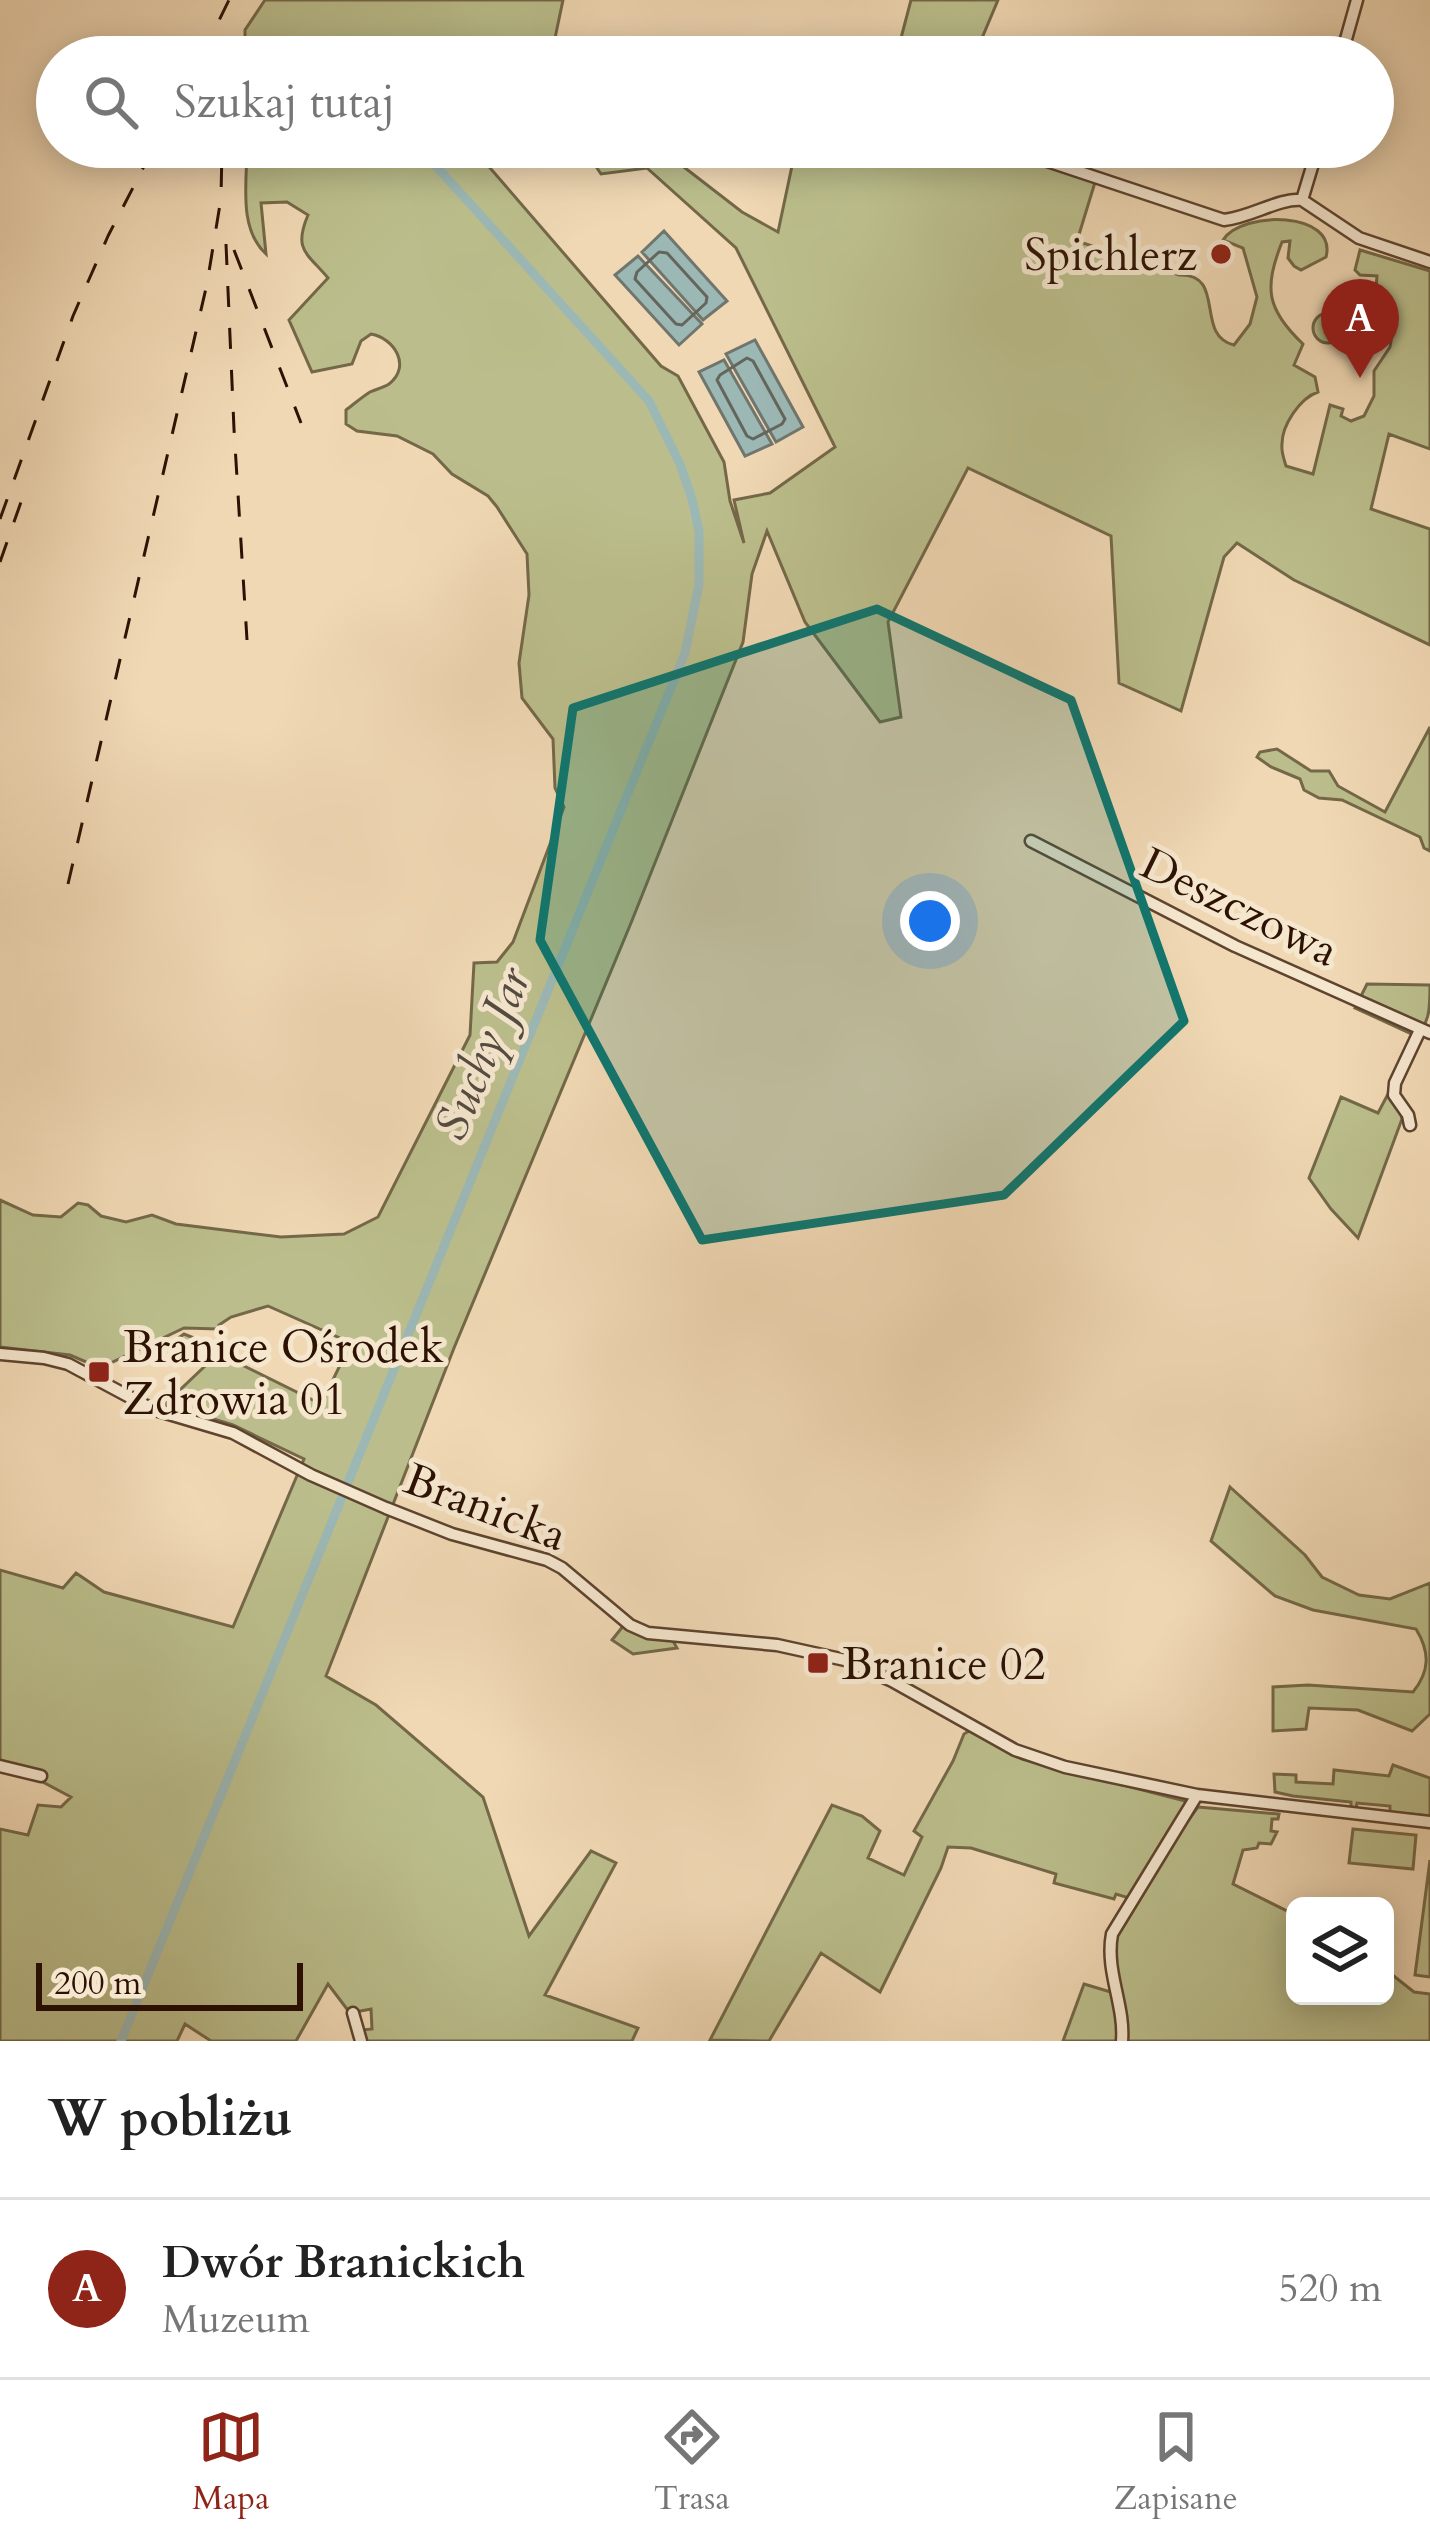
<!DOCTYPE html>
<html lang="pl">
<head>
<meta charset="utf-8">
<style>
  body { margin:0; font-family:Cardo,serif; background:#f2f2f2; color:#222 }
  .controls { position:absolute; right:36px; bottom:36px; display:grid; overflow:hidden; border-radius:18px; box-shadow:0 6px 30px #0003 }
  .controls button { width:108px; height:108px; display:grid; place-items:center; padding:0; border:0; border-bottom:3px solid #e0e0e0; background:#fff; color:#222; font:60px sans-serif }
  .scale { position:absolute; left:36px; bottom:30px; width:267px; box-sizing:border-box; padding-left:12px; border:6px solid #2d1203; border-top:0; font-size:33px; line-height:42px; white-space:nowrap; color:#2d1203; -webkit-text-stroke:9px #f5e6ce; paint-order:stroke }
  .you { position:absolute; left:930px; top:921px; width:42px; height:42px; margin:-30px; border:9px solid #fff; border-radius:50%; background:#1a73e8; box-shadow:0 0 0 18px #1a73e833 }
  .badge { display:grid; place-items:center; width:78px; height:78px; border-radius:50%; background:#8f2418; color:#fff; font-size:39px; font-weight:700 }
  .pin { position:absolute; translate:-50% -99px; filter:drop-shadow(0 3px 6px #0008) }
  .pin::after { content:''; position:absolute; top:63px; width:42px; height:36px; background:inherit; clip-path:polygon(0 0,100% 0,50% 100%) }
  .list { margin:0; padding:0; list-style:none }
  h2 { display:flex; justify-content:space-between; align-items:center; height:156px; margin:0; padding:0 48px; font-size:51px }
  h2 small { font-size:39px; font-weight:400; color:#767676 }
  .list li { display:grid; grid-template-columns:78px 1fr auto; gap:36px; align-items:center; box-sizing:border-box; height:180px; padding:0 48px; border-top:3px solid #e0e0e0 }
  .list b { display:block; font-size:45px; white-space:nowrap }
  .list p { margin:0; font-size:39px; white-space:nowrap; color:#767676 }
  .list em { font-size:39px; font-style:normal; color:#767676 }
  .icon { flex:none; width:66px; height:66px; fill:none; stroke:currentColor; stroke-width:2; stroke-linecap:round; stroke-linejoin:round }
  .map { position:relative; flex:none; width:1430px; height:2041px; overflow:hidden }
  .search { position:absolute; background:#fff; box-shadow:0 6px 30px #0003; left:36px; right:36px; top:36px; height:132px; display:flex; align-items:center; gap:30px; box-sizing:border-box; padding:0 42px; border-radius:66px; color:#767676; font-size:45px }
  .sheet { height:336px; background:#fff }
  nav { display:flex; justify-content:space-around; align-items:center; box-sizing:border-box; height:168px; border-top:3px solid #e0e0e0; background:#fff; font-size:33px; color:#767676 }
  nav a { display:grid; justify-items:center; gap:6px }
  nav .on { color:#8f2418 }
  .map>svg:first-child { display:block }
</style>
</head>
<body>
<div class="map">
<svg width="1430" height="2041" viewBox="0 0 1430 2041">
  <rect width="100%" height="100%" fill="#f0d8b4"/>
  <filter id="stains"><feTurbulence type="fractalNoise" baseFrequency=".00167" numOctaves="4"/><feColorMatrix values="0 0 0 0 .2 0 0 0 0 .09 0 0 0 0 .02 0 0 0 .5 -.17"/></filter>
  <radialGradient id="worn" r=".72"><stop offset=".6" stop-color="#630" stop-opacity="0"/><stop offset="1" stop-color="#630" stop-opacity=".3"/></radialGradient>
  <!-- green -->
  <path fill="#bbbe8c" stroke="#746848" stroke-width="3" d="M265,0H563L551,57H245V30Z
    M911,0H998L974,57H896Z
    M247,147H472L661,366L678,376L724,462L730,501L744,543L734,500L770,493L835,447L736,248L647,168L601,174L583,147H658L742,212L778,232L796,147H1011L1044,156L1096,179L1077,241L1179,275C1227,273 1194,336 1234,345L1250,324L1257,297L1243,248L1223,240C1242,210 1338,211 1326,257L1301,270L1294,266L1288,258L1290,241L1282,242C1264,288 1266,309 1303,344L1294,365L1315,377L1318,392C1300,398 1282,425 1282,444C1281,452 1284,459 1286,466L1313,474L1330,405L1343,409L1341,416L1351,421L1364,416L1374,396V371L1390,347L1395,317L1390,300L1365,291L1376,288L1377,276L1360,275L1355,270L1360,250L1430,271V449L1389,434L1371,509L1430,529V645L1294,580L1237,543L1224,557L1181,711L1119,683L1111,536L968,468L888,622L901,717L880,722L805,622L767,531L752,574L743,642L631,923L454,1348L326,1676L376,1705L483,1797L529,1936L591,1851L616,1863L545,1995L638,2028L632,2041H364L362,2030L372,2029L371,2009L350,2013L328,1984L296,2041H211L185,2024L177,2041H0V1829L28,1835L38,1805L61,1807L71,1797L41,1781L43,1776L0,1763V1570L63,1588L76,1573L104,1592L233,1627L304,1459L233,1425L165,1404L205,1366L185,1340L177,1339L184,1334L222,1349L220,1354L321,1404L351,1343L268,1306L231,1317L219,1325L218,1329L184,1328L100,1368L70,1355L0,1347V1200L33,1215L61,1217L78,1203L88,1205L101,1216L126,1222L152,1215L176,1224L281,1237L344,1234L378,1217L470,1035L474,963L497,962L513,942L564,807L555,788L553,739L522,698L519,663L529,595L527,554L497,507L488,496L452,474L433,454L397,436L357,431L346,424V410C354,404 362,397 370,392C376,389 383,388 389,384C412,366 394,338 371,334L361,341L352,364L312,372L289,320L328,278C307,253 293,250 308,215L287,202L261,203L266,254C238,228 247,182 247,147Z
    M1313 328a15 15 0 1 1 30 0a15 15 0 1 1-30 0Z
    M1430,727V851L1424,848L1420,837L1342,800L1319,798L1304,790L1300,779L1271,767L1257,757L1260,752L1277,749L1311,771H1329L1338,786L1385,812Z
    M1367,984L1430,985C1430,1007 1430,1026 1414,1035L1355,1008Z
    M1388,1094L1400,1110L1402,1119L1358,1238L1331,1209L1309,1178L1341,1097L1378,1113Z
    M1230,1487L1305,1555L1322,1577L1359,1595L1390,1599L1430,1583V1714L1412,1731L1358,1710L1309,1708L1306,1729L1273,1731V1687L1308,1685L1413,1692C1430,1671 1430,1652 1416,1629L1313,1610L1275,1596L1211,1541Z
    M624,1625L646,1637L673,1641L677,1648L633,1654L612,1640Z
    M969,1731L1022,1759L1189,1802L1129,1898L1116,1894L1114,1899L1054,1883L1056,1874L971,1848L948,1847L941,1868L880,1992L821,1953L769,2041L710,2040L832,1805L862,1816L880,1831L868,1858L904,1875L922,1837L914,1831L953,1761L964,1734Z
    M1393,1765L1430,1778V1816L1390,1812V1806L1357,1803L1356,1808H1351V1802L1293,1796L1275,1792L1274,1774L1296,1775V1782L1333,1784L1334,1770L1389,1776Z
    M1198,1807L1279,1814L1278,1819H1272L1271,1831L1277,1832L1271,1844L1259,1843L1257,1848L1243,1850L1233,1884L1295,1915V1996H1385V1969L1414,1992L1430,1994V2041H1125C1129,2011 1114,1985 1113,1956C1112,1920 1176,1838 1198,1807Z
    M1353,1829L1416,1835L1413,1869L1349,1863Z
    M1430,1860V1977L1415,1975Z
    M1084,1984L1114,1993L1120,2041H1063Z"/>
  <!-- water -->
  <path fill="#9cb8b5" stroke="#70766e" stroke-width="3" d="M664,231L727,301L703,320L642,252Z
    M638,256L702,324L679,345L615,275Z
    M755,340L803,427L776,442L726,354Z
    M724,360L772,444L745,456L699,372Z"/>
  <g fill="none" stroke-linecap="round" stroke-linejoin="round">
    <!-- shore -->
    <path stroke="#64655c" stroke-width="3" d="M659,252L667,253L707,297L706,303L682,325L676,324L635,279L637,272Z
      M747,358L753,361L785,419L782,424L753,439L747,436L717,380L720,375Z"/>
    <!-- canal -->
    <path stroke="#9cb8b5" stroke-width="9" d="M370,49L373,57
      M121,2041L685,653L699,584V531L692,499L680,464L649,401L435,165L424,147"/>
    <!-- minor casing -->
    <g stroke="#5e442f" stroke-width="15">
      <path id="minor" d="M1341,57L1357,0
        M1044,160L1224,220C1252,217 1278,198 1302,200
        M1302,200L1359,238L1430,262
        M1302,200L1318,147
        M1031,841L1235,946L1430,1033
        M1410,1125L1408,1115L1394,1095L1395,1083L1420,1030
        M0,1354L44,1358L68,1364L152,1409L233,1433L311,1475L386,1508L452,1534L547,1560L562,1568L630,1625L648,1633L777,1645L845,1660L892,1681L1015,1750L1065,1767L1197,1795L1430,1822
        M0,1766L41,1776
        M353,2013L361,2041
        M1122,2041C1125,2005 1105,1971 1112,1934L1197,1795"/>
    </g>
    <!-- minor -->
    <use href="#minor" stroke="#f5e6ce" stroke-width="10"/>
    <!-- rail -->
    <path stroke="#2d1203" stroke-width="3" stroke-dasharray="21 21" stroke-linecap="butt" d="M201,57L229,0
      M226,244L234,429L247,640
      M234,250L301,423
      M0,519L73,316L108,236L154,147
      M0,562L21,502
      M68,884L207,284L221,198L222,147"/>
  </g>
  <!-- marked area -->
  <path fill="#0f766e" fill-opacity="0.2" stroke="#0f766e" stroke-width="9" stroke-linejoin="round" d="M877,609L1071,700L1184,1021L1004,1195L702,1240L540,940L573,708Z"/>
  <!-- markers -->
  <g fill="#8f2418" stroke="#f5e6ce" stroke-width="4.5">
    <circle cx="1221" cy="254" r="12"/>
    <rect x="87" y="1360" width="24" height="24" rx="6"/>
    <rect x="806" y="1651" width="24" height="24" rx="6"/>
  </g>
  <g text-anchor="middle" stroke-width="10" stroke-linejoin="round" paint-order="stroke">
    <!-- poi labels -->
    <g font-size="45" fill="#2d1203" stroke="#f5e6ce" text-anchor="start">
      <text x="1197" y="270" text-anchor="end">Spichlerz</text>
      <text x="123" y="1362">Branice Ośrodek<tspan x="123" dy="52">Zdrowia 01</tspan></text>
      <text x="842" y="1679">Branice 02</text>
    </g>
    <!-- street labels -->
    <g font-size="45" fill="#2d1203" stroke="#f5e6ce">
      <text transform="translate(1240 906) rotate(26)" y="16">Deszczowa</text>
      <text transform="translate(486 1506) rotate(21)" y="16">Branicka</text>
    </g>
    <!-- water labels -->
    <g font-size="48" font-style="italic" fill="#544c41" stroke="#f5e6ce">
      <text transform="translate(481 1053) rotate(-68)" y="17">Suchy Jar</text>
    </g>
  </g>
  <rect width="100%" height="100%" filter="url(#stains)"/>
  <rect width="100%" height="100%" fill="url(#worn)"/>
</svg>
<div class="controls">
<button><svg class="icon" aria-label="layers" viewBox="0 0 24 24"><path d="M12 4l9 5-9 5-9-5zM3 14l9 5 9-5"/></svg></button>
</div>
<div class="scale">200 m</div>
<div class="you"></div>
<div class="pin badge" style="left:1360px;top:378px">A</div>
<div class="search"><svg class="icon" aria-label="search" viewBox="0 0 24 24"><circle cx="10" cy="10" r="6"/><path d="M15 15l6 6"/></svg>Szukaj tutaj</div>
</div>
<section class="sheet">
<h2>W pobliżu<small></small></h2>
<ul class="list">
<li><span class="badge">A</span><div><b>Dwór Branickich</b><p>Muzeum</p></div><em>520 m</em></li>
</ul>
</section>
<nav>
<a class="on"><svg class="icon" aria-label="map" viewBox="0 0 24 24"><path d="M3 6l6-2 6 2 6-2v14l-6 2-6-2-6 2zM9 4v14M15 6v14"/></svg>Mapa</a>
<a><svg class="icon" aria-label="directions" viewBox="0 0 24 24"><path d="M12 3l9 9-9 9-9-9zM9 14v-3h6M13 9l2 2-2 2"/></svg>Trasa</a>
<a><svg class="icon" aria-label="saved" viewBox="0 0 24 24"><path d="M7 4h10v16l-5-4-5 4z"/></svg>Zapisane</a>
</nav>
</body>
</html>
